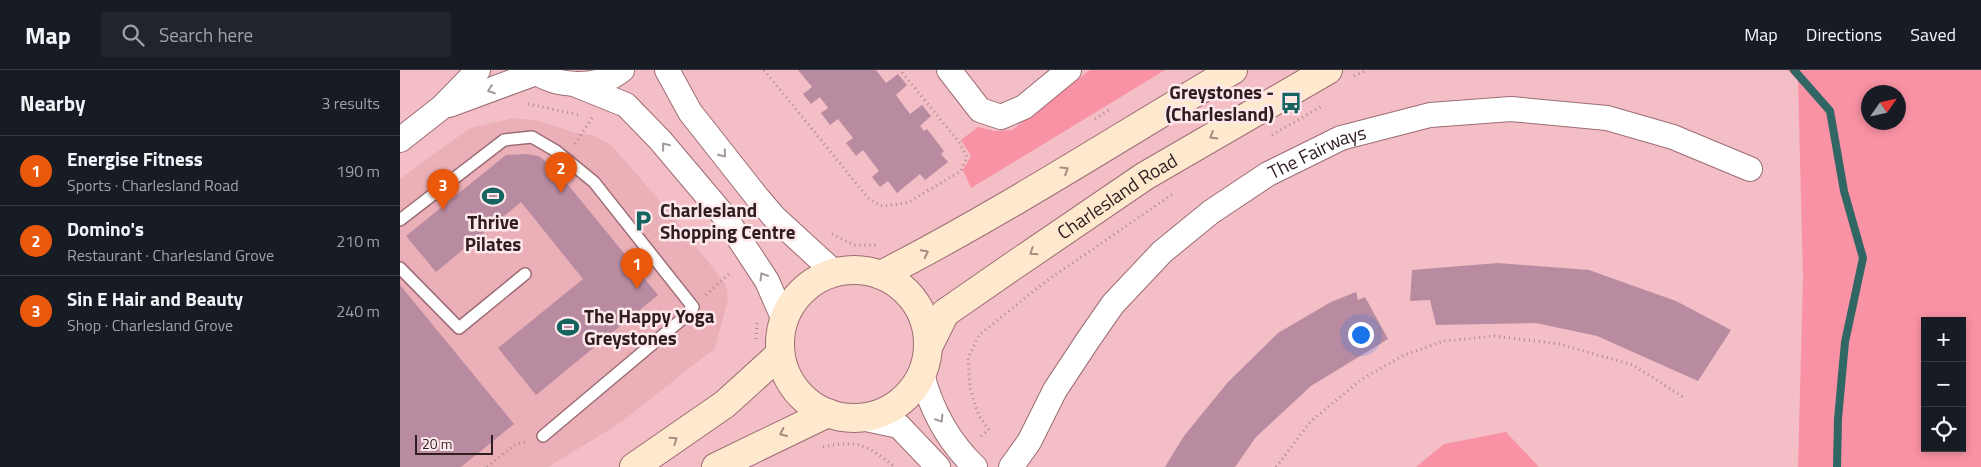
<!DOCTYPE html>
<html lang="en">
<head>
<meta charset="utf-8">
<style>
  body { margin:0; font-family:"Titillium Web",sans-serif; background:#20242c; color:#f1f3f6 }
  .controls { position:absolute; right:15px; bottom:15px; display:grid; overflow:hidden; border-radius:0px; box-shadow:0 2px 8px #0003 }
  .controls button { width:45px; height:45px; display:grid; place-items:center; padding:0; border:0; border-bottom:1px solid #363941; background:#171b24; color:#f1f3f6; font:25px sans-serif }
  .compass { position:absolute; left:1461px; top:15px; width:45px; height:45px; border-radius:50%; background:#171b24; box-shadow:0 2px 8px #0003; rotate:56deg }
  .scale { position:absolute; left:15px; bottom:12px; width:78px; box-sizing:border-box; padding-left:5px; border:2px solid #301d20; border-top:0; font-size:14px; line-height:18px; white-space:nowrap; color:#301d20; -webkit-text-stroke:4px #fee8eb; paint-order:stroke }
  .you { position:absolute; left:960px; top:264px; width:18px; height:18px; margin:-12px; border:4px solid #fff; border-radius:50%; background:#1a73e8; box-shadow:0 0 0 8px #1a73e833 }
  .badge { display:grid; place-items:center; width:32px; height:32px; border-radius:50%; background:#ea580c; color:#fff; font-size:16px; font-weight:700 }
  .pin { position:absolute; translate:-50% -41px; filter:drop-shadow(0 1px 2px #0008) }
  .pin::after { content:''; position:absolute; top:26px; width:18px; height:15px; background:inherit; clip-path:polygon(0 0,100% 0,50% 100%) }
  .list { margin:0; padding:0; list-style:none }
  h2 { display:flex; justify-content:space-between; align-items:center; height:65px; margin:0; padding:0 20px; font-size:21px }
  h2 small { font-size:16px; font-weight:400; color:#9ea1a6 }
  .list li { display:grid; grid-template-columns:32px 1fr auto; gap:15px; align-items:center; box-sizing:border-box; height:70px; padding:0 20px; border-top:1px solid #363941 }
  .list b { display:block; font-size:19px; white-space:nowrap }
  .list p { margin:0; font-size:16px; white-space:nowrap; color:#9ea1a6 }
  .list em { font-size:16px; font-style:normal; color:#9ea1a6 }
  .icon { flex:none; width:28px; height:28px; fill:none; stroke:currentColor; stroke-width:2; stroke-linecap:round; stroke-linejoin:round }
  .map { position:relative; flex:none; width:1581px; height:397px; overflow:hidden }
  header { display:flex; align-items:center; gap:30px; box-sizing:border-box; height:70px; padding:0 25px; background:#171b24; border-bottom:1px solid #363941 }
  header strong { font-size:24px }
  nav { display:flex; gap:28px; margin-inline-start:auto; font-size:18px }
  .search { width:350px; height:45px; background:#20242c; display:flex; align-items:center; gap:12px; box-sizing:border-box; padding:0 18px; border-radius:0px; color:#9ea1a6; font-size:19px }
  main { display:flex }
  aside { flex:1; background:#171b24 }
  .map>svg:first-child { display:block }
</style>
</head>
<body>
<header>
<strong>Map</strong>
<div class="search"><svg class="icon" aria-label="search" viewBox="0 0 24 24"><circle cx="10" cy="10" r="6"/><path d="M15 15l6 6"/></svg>Search here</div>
<nav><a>Map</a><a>Directions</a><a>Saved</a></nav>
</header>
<main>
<aside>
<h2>Nearby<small>3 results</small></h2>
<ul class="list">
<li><span class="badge">1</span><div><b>Energise Fitness</b><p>Sports · Charlesland Road</p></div><em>190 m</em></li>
<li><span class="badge">2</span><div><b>Domino's</b><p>Restaurant · Charlesland Grove</p></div><em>210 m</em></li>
<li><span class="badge">3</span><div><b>Sin E Hair and Beauty</b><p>Shop · Charlesland Grove</p></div><em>240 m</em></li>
</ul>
</aside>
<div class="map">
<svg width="1581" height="397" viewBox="0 0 1581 397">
  <rect width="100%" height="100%" fill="#f3bec5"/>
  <!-- built -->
  <path fill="#ebafb8" d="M114,48L140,51L176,63L193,65L211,75L272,145L326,215L328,229L315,278L220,353L148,397H0V109L70,58Z"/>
  <!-- green -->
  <path fill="#f892a4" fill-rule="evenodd" d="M690,0H765L571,118L563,100L571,86L561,70L578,57L594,61L612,60Z
    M1387,0H1581V397H1398L1403,208L1398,10ZM1498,22V52H1468V22ZM1525,251H1562V378H1525Z
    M1106,362L1139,397H1016L1044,374Z"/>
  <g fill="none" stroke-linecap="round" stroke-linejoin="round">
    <!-- stream -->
    <path stroke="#306663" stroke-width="8" d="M1394,0L1430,41L1444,121L1463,188L1445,272L1438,349L1437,397"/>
  </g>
  <!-- building -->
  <path fill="#b88ba0" d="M398,0H476L486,13L498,4L507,15L496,25L510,44L522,35L531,46L520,56L524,61L527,59L544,81L541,84L548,92L525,110L520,104L497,123L488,111L480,117L472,107L479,101L463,80L456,86L450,78L446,73L453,68L438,49L430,55L421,43L428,38L420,27L411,34L403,24L412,17Z
    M126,84L139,86L156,100L258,225L136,325L98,278L183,209L121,132L36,202L6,166L106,85Z
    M1098,193L1189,200L1276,231L1331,260L1298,311L1197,266L1136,253L1036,255L1030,230L1010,231L1012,200Z
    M0,215L114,354L61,397H0Z
    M956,222L958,230L965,227L988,269L911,316L856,367L835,397H765L784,366L828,312L878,263L931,232Z"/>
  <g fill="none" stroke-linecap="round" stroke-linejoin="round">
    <!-- lane casing -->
    <g stroke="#9c6d74" stroke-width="14">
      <path id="lane" d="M0,150L104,70L132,67L156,81L194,112L293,237L281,250L143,366
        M0,198L59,258L125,204"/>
    </g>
    <!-- street casing -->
    <g stroke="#9c6d74" stroke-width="26">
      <g id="street">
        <path d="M133,0C156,18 199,19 222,0"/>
        <path d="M267,0L290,42L357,127L374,147L434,202"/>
        <path d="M549,0L580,40L601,47L624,37L669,0"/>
        <path d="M174,14L226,35L260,70L325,147L367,211L384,250"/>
        <path d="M49,35L136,3"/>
        <path d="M0,70L42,37L78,0"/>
        <path d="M522,304C531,339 549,372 575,397"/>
        <path d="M461,348L499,356L538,397"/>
        <path id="s1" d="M611,397L629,372L655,320L688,270L713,234L762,182L811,142L868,104L941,68L1030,45L1111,39L1207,48L1273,67L1350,99"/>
      </g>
    </g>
    <!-- secondary casing -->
    <g stroke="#9c6d74" stroke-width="30">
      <g id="secondary">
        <circle cx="454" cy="274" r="74"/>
        <path d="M481,205C602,143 716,69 833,0"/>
        <path id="s2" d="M528,277L545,243L610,198L745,106L928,0"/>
        <path d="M234,397L325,334L380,284"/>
        <path d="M316,397L428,343"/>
      </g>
    </g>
    <!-- path -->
    <path stroke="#b0878c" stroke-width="3" stroke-dasharray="1 4" stroke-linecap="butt" d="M364,0L469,129L482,136L507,133L561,101L567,87L559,72L500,0
      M954,6L967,0
      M128,34L180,45
      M695,49L709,40
      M872,65L922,36
      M175,74L192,48
      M432,164L454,175H478
      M306,225L331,202
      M356,269L357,253
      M581,366L589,360L579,346L570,318L568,288L579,265L645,212L774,123
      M423,377C459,369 468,376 495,397
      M87,397L116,374L126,372
      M876,397L911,351L962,309L1004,285L1044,271L1095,266L1159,274L1233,295L1283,327"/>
    <!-- lane -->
    <use href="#lane" stroke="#fff" stroke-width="11"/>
    <!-- street -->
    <use href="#street" stroke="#fff" stroke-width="24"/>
    <!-- secondary -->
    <use href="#secondary" stroke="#ffe9ce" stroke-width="28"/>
  </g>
  <!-- one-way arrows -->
  <defs><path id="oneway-chevron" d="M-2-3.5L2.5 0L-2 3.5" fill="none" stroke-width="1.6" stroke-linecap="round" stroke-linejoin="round" transform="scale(1.25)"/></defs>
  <g stroke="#a2999b">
    <use href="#oneway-chevron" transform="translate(91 20) rotate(160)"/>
    <use href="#oneway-chevron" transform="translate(265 76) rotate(-129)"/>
    <use href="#oneway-chevron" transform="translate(323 84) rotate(51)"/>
    <use href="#oneway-chevron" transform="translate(363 206) rotate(-121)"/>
    <use href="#oneway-chevron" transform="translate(540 349) rotate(58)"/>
  </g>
  <g stroke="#a28d80">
    <use href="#oneway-chevron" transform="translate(813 66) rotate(149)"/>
    <use href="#oneway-chevron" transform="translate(665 100) rotate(-32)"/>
    <use href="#oneway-chevron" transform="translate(633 182) rotate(146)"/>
    <use href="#oneway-chevron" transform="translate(525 183) rotate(-27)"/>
    <use href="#oneway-chevron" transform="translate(383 363) rotate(155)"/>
    <use href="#oneway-chevron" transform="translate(274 370) rotate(-34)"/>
  </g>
  <!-- icons -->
  <defs>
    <g id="bus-bare" transform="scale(1.725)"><path d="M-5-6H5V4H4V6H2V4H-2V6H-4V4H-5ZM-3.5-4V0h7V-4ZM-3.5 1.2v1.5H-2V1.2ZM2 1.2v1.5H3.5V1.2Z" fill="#16645f" stroke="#fee8eb" stroke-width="2.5" paint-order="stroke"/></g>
    <g id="stadium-bare" transform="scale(1.725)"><path d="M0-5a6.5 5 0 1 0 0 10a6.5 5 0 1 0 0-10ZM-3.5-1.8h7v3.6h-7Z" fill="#16645f" stroke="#fee8eb" stroke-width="2.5" paint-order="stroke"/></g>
    <g id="parking-bare" transform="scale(1.725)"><path d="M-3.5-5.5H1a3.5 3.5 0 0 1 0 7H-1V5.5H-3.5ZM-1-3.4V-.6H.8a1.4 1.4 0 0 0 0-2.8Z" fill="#16645f" stroke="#fee8eb" stroke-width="2.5" paint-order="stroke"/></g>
  </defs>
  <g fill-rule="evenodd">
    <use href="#bus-bare" x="891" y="33"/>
    <use href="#stadium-bare" x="93" y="126"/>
    <use href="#parking-bare" x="243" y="151"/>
    <use href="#stadium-bare" x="168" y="257"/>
  </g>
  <g text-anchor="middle" stroke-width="5" stroke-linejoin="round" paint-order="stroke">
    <!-- poi labels -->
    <g font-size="19" font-weight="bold" fill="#301d20" stroke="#fee8eb" text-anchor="start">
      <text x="874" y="29" text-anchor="end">Greystones -<tspan x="874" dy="22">(Charlesland)</tspan></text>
      <text x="260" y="147">Charlesland<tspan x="260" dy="22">Shopping Centre</tspan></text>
      <text x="93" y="159" text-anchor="middle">Thrive<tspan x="93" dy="22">Pilates</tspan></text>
      <text x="184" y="253">The Happy Yoga<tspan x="184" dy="22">Greystones</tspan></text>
    </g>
    <!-- street labels -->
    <g font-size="19" fill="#301d20" stroke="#fee8eb">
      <text dy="7" stroke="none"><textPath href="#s1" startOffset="450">The Fairways</textPath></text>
      <text dy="7" stroke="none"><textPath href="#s2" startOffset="246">Charlesland Road</textPath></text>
    </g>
  </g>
</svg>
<div class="controls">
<button>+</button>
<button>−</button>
<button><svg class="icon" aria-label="locate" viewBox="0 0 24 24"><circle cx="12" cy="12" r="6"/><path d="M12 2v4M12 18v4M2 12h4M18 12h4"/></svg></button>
</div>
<svg class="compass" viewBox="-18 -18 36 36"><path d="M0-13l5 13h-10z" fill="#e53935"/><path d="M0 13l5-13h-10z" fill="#9ea1a6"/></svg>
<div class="scale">20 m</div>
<div class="you"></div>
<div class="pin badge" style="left:237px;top:219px">1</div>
<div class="pin badge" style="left:161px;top:123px">2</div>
<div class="pin badge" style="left:43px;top:140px">3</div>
</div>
</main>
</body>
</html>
